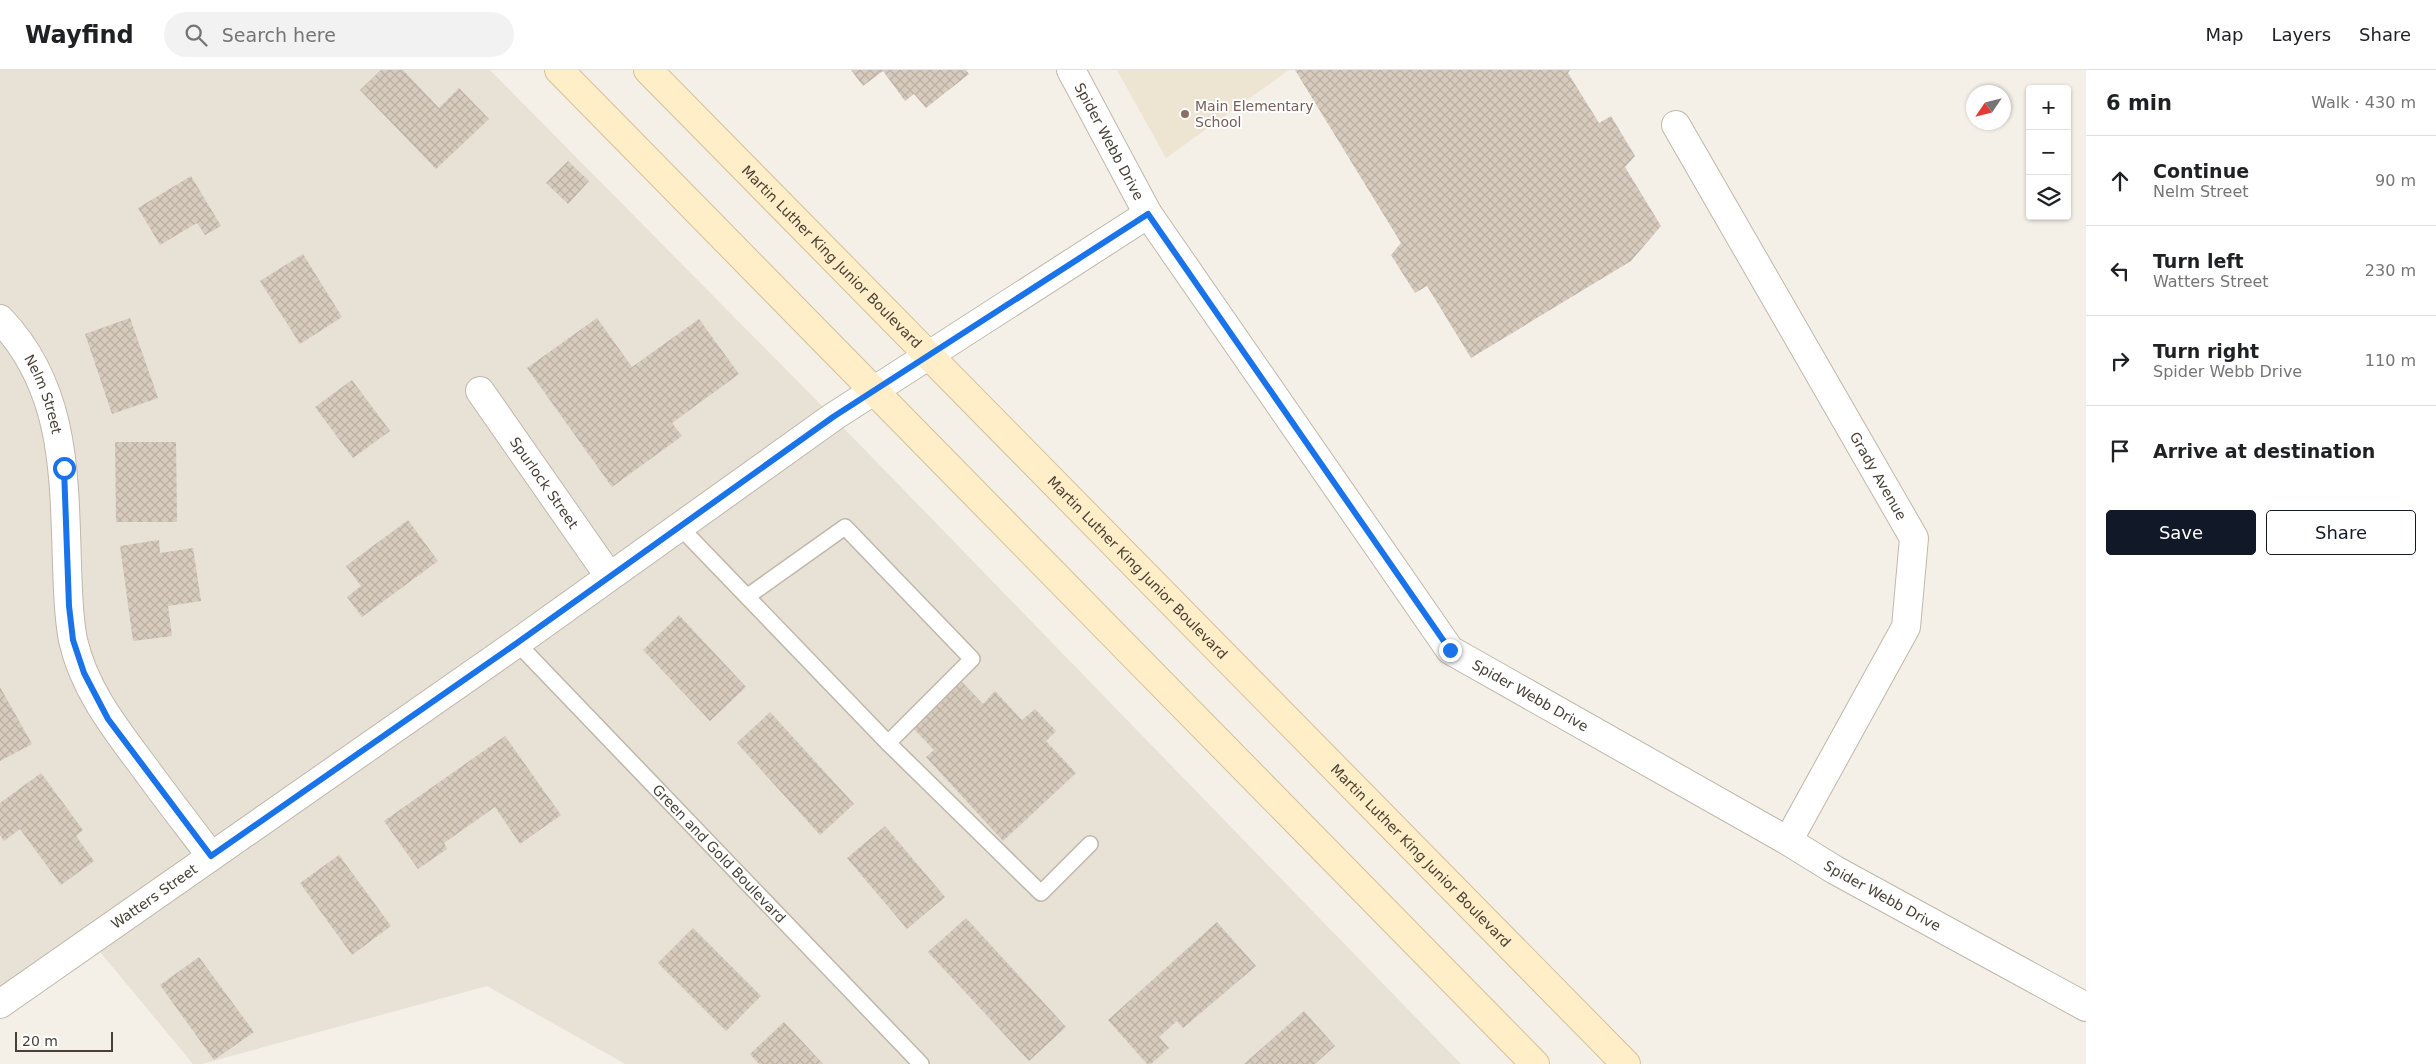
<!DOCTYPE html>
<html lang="en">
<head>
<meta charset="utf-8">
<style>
  body { margin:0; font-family:"DejaVu Sans",sans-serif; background:#f2f2f2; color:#202124 }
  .controls { position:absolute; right:15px; top:15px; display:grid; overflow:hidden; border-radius:5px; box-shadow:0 1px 4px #0004 }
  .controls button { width:45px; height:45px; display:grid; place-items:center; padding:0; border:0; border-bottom:1px solid #e0e0e0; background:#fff; color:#202124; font:25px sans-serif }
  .compass { position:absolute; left:1966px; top:15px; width:45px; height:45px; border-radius:50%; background:#fff; box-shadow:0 1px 4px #0004; rotate:235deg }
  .scale { position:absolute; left:15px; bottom:12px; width:98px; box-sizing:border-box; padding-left:5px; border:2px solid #484036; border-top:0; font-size:14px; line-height:18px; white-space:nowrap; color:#484036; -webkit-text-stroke:4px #fff; paint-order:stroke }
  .stop { position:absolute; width:15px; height:15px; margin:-11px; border:4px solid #1a73e8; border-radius:50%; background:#fff }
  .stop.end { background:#1a73e8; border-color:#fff; box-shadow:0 1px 5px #0008 }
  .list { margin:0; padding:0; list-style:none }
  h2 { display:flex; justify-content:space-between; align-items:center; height:65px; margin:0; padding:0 20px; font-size:21px }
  h2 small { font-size:16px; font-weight:400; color:#757577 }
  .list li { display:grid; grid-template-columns:32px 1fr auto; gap:15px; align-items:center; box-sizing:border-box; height:90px; padding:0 20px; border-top:1px solid #e0e0e0 }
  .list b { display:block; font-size:19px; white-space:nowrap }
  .list p { margin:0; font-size:16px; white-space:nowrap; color:#757577 }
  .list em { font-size:16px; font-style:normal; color:#757577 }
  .actions { display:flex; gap:10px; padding:15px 20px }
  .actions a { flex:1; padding:11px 0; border:1px solid #111827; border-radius:5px; text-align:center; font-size:18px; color:#111827 }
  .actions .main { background:#111827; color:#fff }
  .icon { flex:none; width:28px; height:28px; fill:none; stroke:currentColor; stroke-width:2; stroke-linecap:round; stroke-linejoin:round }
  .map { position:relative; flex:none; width:2086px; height:994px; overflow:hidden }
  header { display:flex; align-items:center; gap:30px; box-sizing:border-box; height:70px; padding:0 25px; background:#fff; border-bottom:1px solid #e0e0e0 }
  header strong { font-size:24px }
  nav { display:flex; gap:28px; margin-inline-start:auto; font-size:18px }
  .search { width:350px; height:45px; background:#f2f2f2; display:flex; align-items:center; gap:12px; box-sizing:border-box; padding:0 18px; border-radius:28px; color:#757577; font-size:19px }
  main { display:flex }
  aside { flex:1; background:#fff }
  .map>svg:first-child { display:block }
</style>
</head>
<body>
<header>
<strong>Wayfind</strong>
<div class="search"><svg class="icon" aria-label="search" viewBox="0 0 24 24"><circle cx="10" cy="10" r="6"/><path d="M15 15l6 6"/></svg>Search here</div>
<nav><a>Map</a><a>Layers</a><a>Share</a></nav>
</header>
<main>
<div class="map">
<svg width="2086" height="994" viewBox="0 0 2086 994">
  <defs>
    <pattern id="building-cross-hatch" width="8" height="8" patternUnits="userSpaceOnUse" patternTransform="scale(1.25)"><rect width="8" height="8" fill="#d6cbbd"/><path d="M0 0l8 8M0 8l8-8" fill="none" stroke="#b9afa3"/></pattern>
  </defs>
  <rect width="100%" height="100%" fill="#f4f0e8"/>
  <!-- residential -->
  <path fill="#e8e1d6" d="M0,0H490L833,347L1461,994H625L487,916L202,994H193L91,871L0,934Z"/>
  <!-- education -->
  <path fill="#ede4d2" d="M1117,0H1289L1166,88Z"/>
  <!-- building -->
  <path fill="url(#building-cross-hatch)" d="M381,0H403L439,38L459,18L489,49L436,99L360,20Z
    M851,0H966L969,4L926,38L914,24L905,31L883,1L863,16Z
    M1295,0H1570L1568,3L1599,53L1611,46L1635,86L1625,97L1661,156L1631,191L1471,288L1427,216L1415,223L1391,185L1401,173Z
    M568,91L589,111L568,134L546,113Z
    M191,106L221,156L205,165L197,153L160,175L138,138Z
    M303,184L342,247L300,274L260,211Z
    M130,248L158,328L112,344L85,264Z
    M597,248L632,297L699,249L739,304L672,353L682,366L612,417L527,298Z
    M352,310L390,361L353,388L315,337Z
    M115,372H176L177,452H116Z
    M408,450L438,491L362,547L347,527L361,516L346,496Z
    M159,470L160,483L193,478L201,531L168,536L172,566L133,571L120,476Z
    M679,545L746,617L710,651L643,580Z
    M961,611L983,634L995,621L1022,650L1035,639L1056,661L1046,671L1076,703L1003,771L926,687L934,680L912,657Z
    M0,617L32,674L0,691Z
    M770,642L854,734L820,765L737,673Z
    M505,666L561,745L520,774L495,737L444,773L447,779L418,799L384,751Z
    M41,703L83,760L76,766L94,791L61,815L20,759L4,771L0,765V733Z
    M885,756L945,827L907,859L847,788Z
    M339,785L391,856L352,885L300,813Z
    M966,848L1066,957L1029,991L928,882Z
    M1217,852L1256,896L1183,958L1177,951L1159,967L1169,978L1151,994H1147L1108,950Z
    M693,858L761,926L726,961L658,893Z
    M199,887L254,962L214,990L160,915Z
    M1304,941L1335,976L1315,994H1244Z
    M784,952L823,994H759L750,984Z"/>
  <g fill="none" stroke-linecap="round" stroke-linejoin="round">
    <!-- lane casing -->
    <g stroke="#c0b7aa" stroke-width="18">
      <g id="lane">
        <path d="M679,456L888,673L1041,823L1090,774"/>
        <path d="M748,526L845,457L972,589L888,673"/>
        <path id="s1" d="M517,573L921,994"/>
      </g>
    </g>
    <!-- street casing -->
    <g stroke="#c0b7aa" stroke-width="30">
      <g id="street">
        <path id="s2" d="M1071,0L1148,144L1450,580L1788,771L1835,800L2086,937"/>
        <path id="s3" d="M1676,55L1914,468L1906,557L1788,771"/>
        <path id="s4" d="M0,249C66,318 64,405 67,494C68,519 68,545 73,570C84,620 117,661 147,701C168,730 190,758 211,786"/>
        <path id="s5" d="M480,321L609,506"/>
        <path id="s6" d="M0,934L517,573L833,347L1148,144"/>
      </g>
    </g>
    <!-- secondary casing -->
    <g stroke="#d4c197" stroke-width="30">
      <g id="secondary">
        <path d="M559,0L1535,994"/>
        <path id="s7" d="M648,0L1626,994"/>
      </g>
    </g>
    <!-- lane -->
    <use href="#lane" stroke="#fff" stroke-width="15"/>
    <!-- street -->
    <use href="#street" stroke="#fff" stroke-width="28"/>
    <!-- secondary -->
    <use href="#secondary" stroke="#ffeec7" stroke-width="28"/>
  </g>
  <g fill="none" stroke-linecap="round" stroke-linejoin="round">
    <!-- route -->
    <path stroke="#1a73e8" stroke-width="6" d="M64,398L69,536L73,570L84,603L108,649L211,786L517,573L833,347L1148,144L1450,580"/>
  </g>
  <!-- markers -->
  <circle fill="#8d6e63" stroke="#fff" stroke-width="2" cx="1185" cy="44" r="5"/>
  <g text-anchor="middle" stroke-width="4" stroke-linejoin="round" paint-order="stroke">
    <!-- education labels -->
    <g font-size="14" fill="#785e54" stroke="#fff" text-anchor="start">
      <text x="1195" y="41">Main Elementary<tspan x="1195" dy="16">School</tspan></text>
    </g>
    <!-- street labels -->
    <g font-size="14" fill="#484036" stroke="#fff">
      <text dy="5" stroke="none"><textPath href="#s2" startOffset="81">Spider Webb Drive</textPath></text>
      <text dy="5" stroke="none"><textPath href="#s7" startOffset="262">Martin Luther King Junior Boulevard</textPath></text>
      <text dy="5" stroke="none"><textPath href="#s4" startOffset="88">Nelm Street</textPath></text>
      <text dy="5" stroke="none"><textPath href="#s3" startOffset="405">Grady Avenue</textPath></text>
      <text dy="5" stroke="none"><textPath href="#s5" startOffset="112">Spurlock Street</textPath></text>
      <text dy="5" stroke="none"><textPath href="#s7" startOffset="698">Martin Luther King Junior Boulevard</textPath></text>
      <text dy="5" stroke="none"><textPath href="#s2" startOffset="786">Spider Webb Drive</textPath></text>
      <text dy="5" stroke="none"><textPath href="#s1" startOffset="292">Green and Gold Boulevard</textPath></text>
      <text dy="5" stroke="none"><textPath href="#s7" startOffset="1102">Martin Luther King Junior Boulevard</textPath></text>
      <text dy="5" stroke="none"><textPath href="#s2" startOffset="1191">Spider Webb Drive</textPath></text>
      <text dy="5" stroke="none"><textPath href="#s6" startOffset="188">Watters Street</textPath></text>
    </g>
  </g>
</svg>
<div class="controls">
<button>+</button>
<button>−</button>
<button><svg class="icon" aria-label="layers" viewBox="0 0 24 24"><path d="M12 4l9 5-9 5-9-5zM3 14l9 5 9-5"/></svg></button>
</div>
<svg class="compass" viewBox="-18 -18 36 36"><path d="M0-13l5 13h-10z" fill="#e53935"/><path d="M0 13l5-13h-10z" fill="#757577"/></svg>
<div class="scale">20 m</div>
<div class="stop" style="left:64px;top:398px"></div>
<div class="stop end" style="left:1450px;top:580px"></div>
</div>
<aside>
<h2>6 min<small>Walk · 430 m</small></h2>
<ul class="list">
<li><svg class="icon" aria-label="ahead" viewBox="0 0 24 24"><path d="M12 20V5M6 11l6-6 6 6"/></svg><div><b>Continue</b><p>Nelm Street</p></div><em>90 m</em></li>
<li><svg class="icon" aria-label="left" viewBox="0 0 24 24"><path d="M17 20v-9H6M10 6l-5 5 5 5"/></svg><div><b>Turn left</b><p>Watters Street</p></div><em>230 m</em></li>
<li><svg class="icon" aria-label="right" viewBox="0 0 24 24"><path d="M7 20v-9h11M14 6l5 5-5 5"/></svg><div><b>Turn right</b><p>Spider Webb Drive</p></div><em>110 m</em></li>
<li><svg class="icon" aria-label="arrive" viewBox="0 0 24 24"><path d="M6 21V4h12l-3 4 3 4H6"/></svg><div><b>Arrive at destination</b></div></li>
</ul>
<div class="actions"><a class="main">Save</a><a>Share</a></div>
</aside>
</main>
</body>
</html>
